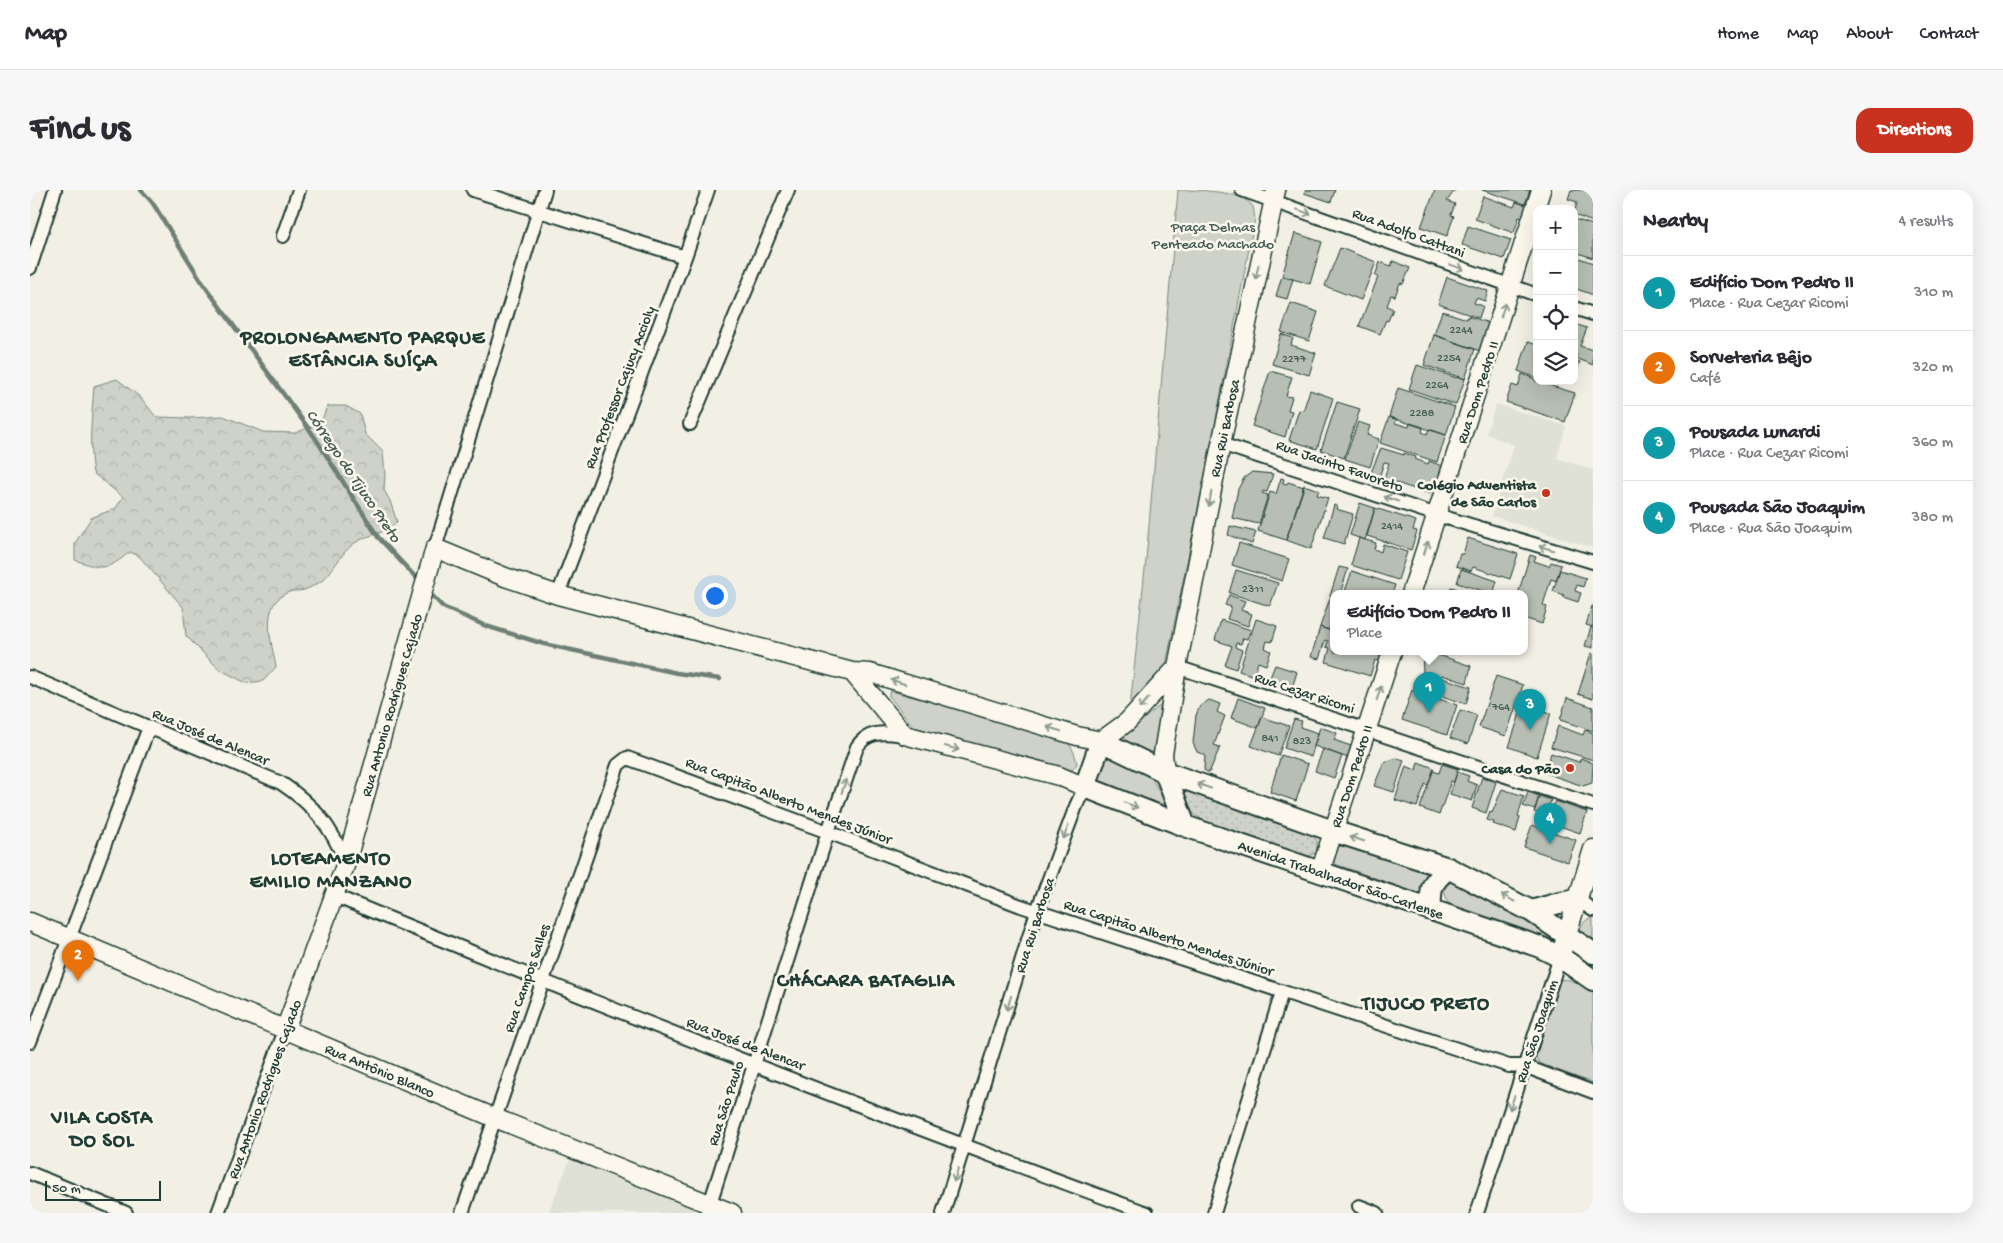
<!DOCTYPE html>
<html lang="en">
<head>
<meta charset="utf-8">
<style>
  body { margin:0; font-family:"Gochi Hand",sans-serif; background:#f7f7f7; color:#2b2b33 }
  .controls { position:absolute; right:15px; top:15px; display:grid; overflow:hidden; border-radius:10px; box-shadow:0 5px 20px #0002 }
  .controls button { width:45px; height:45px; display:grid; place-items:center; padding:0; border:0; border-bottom:1px solid #e1e1e2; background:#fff; color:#2b2b33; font:25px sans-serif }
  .scale { position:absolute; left:15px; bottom:12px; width:116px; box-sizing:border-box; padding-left:5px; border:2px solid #1f3d34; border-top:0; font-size:14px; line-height:18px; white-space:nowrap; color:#1f3d34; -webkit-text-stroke:4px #fbf7ec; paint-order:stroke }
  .you { position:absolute; left:684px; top:405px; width:18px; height:18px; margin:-12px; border:4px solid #fff; border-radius:50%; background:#1a73e8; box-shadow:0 0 0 8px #1a73e833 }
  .badge { display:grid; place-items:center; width:32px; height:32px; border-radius:50%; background:#c8321e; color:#fff; font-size:16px; font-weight:700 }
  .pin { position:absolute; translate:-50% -41px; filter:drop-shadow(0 1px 2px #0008) }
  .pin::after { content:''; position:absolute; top:26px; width:18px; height:15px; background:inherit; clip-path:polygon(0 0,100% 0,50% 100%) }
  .popup { position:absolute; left:1300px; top:400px; width:198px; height:65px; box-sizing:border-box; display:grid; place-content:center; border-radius:10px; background:#fff; filter:drop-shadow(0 1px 4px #0005); font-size:16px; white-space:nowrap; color:#7c7c81 }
  .popup b { font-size:19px; color:#2b2b33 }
  .popup::after { content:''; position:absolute; left:50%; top:100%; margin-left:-10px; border:10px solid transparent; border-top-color:#fff }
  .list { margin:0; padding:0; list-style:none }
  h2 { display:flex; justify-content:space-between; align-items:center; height:65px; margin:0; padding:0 20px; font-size:21px }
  h2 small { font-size:16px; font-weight:400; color:#7c7c81 }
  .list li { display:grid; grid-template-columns:32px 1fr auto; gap:15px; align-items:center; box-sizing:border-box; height:75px; padding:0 20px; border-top:1px solid #e1e1e2 }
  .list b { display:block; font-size:19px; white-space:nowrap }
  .list p { margin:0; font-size:16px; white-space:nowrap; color:#7c7c81 }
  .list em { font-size:16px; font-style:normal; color:#7c7c81 }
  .icon { flex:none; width:28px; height:28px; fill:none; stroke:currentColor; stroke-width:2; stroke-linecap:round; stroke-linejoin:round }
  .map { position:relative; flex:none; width:1563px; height:1023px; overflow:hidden; border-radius:15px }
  header { display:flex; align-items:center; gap:30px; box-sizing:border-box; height:70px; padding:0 25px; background:#fff; border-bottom:1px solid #e1e1e2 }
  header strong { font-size:24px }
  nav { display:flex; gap:28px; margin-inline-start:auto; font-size:18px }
  .intro { display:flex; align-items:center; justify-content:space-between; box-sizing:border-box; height:120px; padding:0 30px }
  h1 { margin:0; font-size:35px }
  .button { padding:12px 22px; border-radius:15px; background:#c8321e; color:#fff; font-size:18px; font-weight:700 }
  main { display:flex; gap:30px; padding:0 30px }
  aside { flex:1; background:#fff; border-radius:15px; box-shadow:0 5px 20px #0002 }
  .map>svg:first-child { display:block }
</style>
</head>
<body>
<header>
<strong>Map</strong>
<nav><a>Home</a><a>Map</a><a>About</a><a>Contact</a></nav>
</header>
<div class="intro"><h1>Find us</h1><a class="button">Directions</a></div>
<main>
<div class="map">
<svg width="1563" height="1023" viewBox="0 0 1563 1023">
  <defs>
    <pattern id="grass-dots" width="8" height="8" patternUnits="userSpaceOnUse" patternTransform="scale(1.25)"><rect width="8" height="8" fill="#cfd2c8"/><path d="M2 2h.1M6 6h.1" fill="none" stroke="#b1b5ac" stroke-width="1.8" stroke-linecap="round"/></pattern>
    <pattern id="forest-crowns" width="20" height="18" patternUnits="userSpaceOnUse" patternTransform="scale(1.25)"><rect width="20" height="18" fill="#cfd2c8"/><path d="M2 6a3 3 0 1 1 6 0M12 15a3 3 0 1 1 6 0" fill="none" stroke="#b1b5ac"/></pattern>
  </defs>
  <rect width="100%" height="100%" fill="#f2f0e5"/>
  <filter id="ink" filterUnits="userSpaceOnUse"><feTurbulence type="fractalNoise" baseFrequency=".02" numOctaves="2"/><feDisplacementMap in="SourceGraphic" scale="10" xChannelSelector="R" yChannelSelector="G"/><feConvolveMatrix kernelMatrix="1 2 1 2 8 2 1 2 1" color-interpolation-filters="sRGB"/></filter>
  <g filter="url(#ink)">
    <!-- built -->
    <path fill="#e0e1d6" d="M1466,214L1536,236L1527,268L1563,280V358L1462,326L1484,255L1456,244Z
      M541,967L666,1017L663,1023H518Z"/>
    <!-- grass -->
    <path fill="url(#grass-dots)" stroke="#77887e" d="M1152,600L1279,643L1287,650V662L1279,666L1272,664L1174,631L1157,619Z"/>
    <!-- forest -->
    <path fill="url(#forest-crowns)" stroke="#77887e" d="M87,189L111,208L126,227L160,228L193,226L233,242L265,243L291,233L297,216H316L330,224L335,244L353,262L355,285L354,300L360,311L367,332C355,344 344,343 330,350C314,357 306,377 294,389C289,393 280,398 274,400C269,402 263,400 259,402C228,414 242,453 246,477L233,491L216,493L189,479L156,446L153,417L109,366L100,362C76,381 73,380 45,370V353L61,328L86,318L93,307L63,283C58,255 62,225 64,196Z"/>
    <!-- green -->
    <path fill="#cfd2c8" stroke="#77887e" d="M1148,0C1165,0 1214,0 1223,17C1224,20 1224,25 1225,28L1183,245L1135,479L1100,516L1116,370Z
      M861,501L1031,547C1041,554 1045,562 1047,574L1042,580H1038L887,541L859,506V503Z
      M1132,514L1124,562L1114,561L1096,551L1094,545Z
      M1081,568L1120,585L1136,614V619L1071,593L1067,587L1071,570Z
      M1317,655L1400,683L1393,691V705L1305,674L1304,670L1308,657Z
      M1421,692L1434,694L1512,740V745L1508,746L1419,715L1414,702L1416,696Z
      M1558,729H1563V753L1551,740L1552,734Z
      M1535,789L1550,793L1563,800V893L1516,876L1509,872L1506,867L1530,790Z"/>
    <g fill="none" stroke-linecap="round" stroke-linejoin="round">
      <!-- stream -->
      <path stroke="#6e7f75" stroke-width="4.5" d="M111,0L122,12L174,95L284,246L348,347L391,393
        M398,401L413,417L456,436L514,454L647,483L690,489"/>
    </g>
    <!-- building -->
    <path fill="#b7beb3" stroke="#1f3d34" d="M1276,0H1305L1301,12L1274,3Z
      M1405,0H1425L1417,11L1425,14L1421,25L1424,26L1417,46L1391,37Z
      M1452,0H1500L1495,14Z
      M1541,0H1560L1559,2L1563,4V32L1544,25L1547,12L1538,9Z
      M1453,6L1484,17L1486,12L1502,17L1497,29L1489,27L1484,43L1445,29Z
      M1544,29L1563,35V68L1548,63L1547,65L1544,64Z
      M1438,36L1481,50L1474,69L1432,55Z
      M1265,43L1292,52L1280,94L1252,86Z
      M1310,58L1346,72L1331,110L1295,96Z
      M1544,66L1563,73V105L1544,98Z
      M1363,71L1380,78L1373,94L1370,93L1365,106L1361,105L1357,116L1363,119L1358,131L1356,130L1350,144L1329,136L1348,87L1345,86L1350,72L1361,76Z
      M1252,86L1263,89L1257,109L1246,106Z
      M1417,87L1458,101L1455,111L1446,108L1444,113L1453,116L1449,128L1408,114Z
      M1261,113L1288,122L1279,151L1251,142Z
      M1412,121L1437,129L1438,126L1459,133L1450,161L1404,145Z
      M1544,134L1557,138L1550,156L1563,160V175L1546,168L1547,164L1544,163Z
      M1251,144L1263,148L1261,155L1286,163L1279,185L1242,174Z
      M1404,145L1445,159L1435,189L1394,175Z
      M1498,152L1507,155V188L1488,181Z
      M1544,170L1550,172L1544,188Z
      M1387,175L1427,188L1428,186L1435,189L1426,215L1379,199Z
      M1240,181L1262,187L1256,206L1262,207L1258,220L1262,221L1255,247L1222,236Z
      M1492,184L1505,189V191L1545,203L1535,232L1476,212L1482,195L1488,197Z
      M1368,198L1425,217L1416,245L1359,227Z
      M1280,200L1303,208L1287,259L1259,250L1269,220L1273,221Z
      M1307,212L1330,219L1314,268L1291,260Z
      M1359,227L1367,229L1365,233L1379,237L1380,233L1393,237L1392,242L1397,244L1399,239L1416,245L1407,272L1350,253Z
      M1328,232L1340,236L1337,245L1349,249L1340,277L1315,269Z
      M1351,258L1374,265V263L1386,267L1385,269L1398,274L1399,271L1415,277L1410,291L1405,290L1400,304L1354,289L1359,273L1354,272L1349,288L1340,285Z
      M1222,282L1243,284L1237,302L1233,301L1232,303L1238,305L1229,334L1202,328L1208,299L1214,288Z
      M1251,288L1254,289L1253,293L1257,294L1258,292L1274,297L1256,350L1228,341L1240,302L1246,304Z
      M1274,295L1289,300L1287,305L1298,308L1281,359L1256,350Z
      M1330,313L1345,318L1335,350L1320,345Z
      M1304,315L1307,316L1306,319L1323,324L1314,354L1294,348Z
      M1345,318L1386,331L1383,340L1387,341L1381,360L1337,346Z
      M1200,336L1226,342L1222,354L1198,345Z
      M1329,348L1346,353L1344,359L1351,362L1353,354L1377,362L1368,390L1321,375Z
      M1438,348L1488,364L1480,389L1443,377L1441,381L1426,376L1430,364H1433Z
      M1209,353L1259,369L1252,391L1202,375Z
      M1500,365L1506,367L1504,371L1519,376L1521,372L1531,375L1526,391L1521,389L1513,415L1517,417L1512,434L1494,428V404H1488Z
      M1309,377L1318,379L1310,404H1304V407L1300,406Z
      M1431,379L1467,391L1463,404L1427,393Z
      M1206,380L1248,393L1240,416L1199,403Z
      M1530,380L1556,388L1553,397L1547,395L1545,401L1551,403L1548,412L1533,407L1534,405L1523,401Z
      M1322,381L1365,395L1362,404H1314Z
      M1421,397L1444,404H1419Z
      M1199,405L1215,411L1211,420L1222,424L1218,436L1197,429L1201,417L1195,415Z
      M1300,408L1304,409V424L1299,440L1290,437Z
      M1562,416H1563V437L1556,435Z
      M1226,429L1247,436L1242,452L1237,451L1235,458L1241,461L1236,475L1228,472L1224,486L1209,481Z
      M1191,430L1221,440L1217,449L1213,448L1211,454L1206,453L1205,457L1212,460L1206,479L1195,475L1202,456L1185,450Z
      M1290,437L1304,442V462H1358L1354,473L1345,470L1340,486L1296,472L1300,458L1296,457L1298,451L1295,450L1289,469L1281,467Z
      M1561,437L1563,438V458L1555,456Z
      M1392,462H1400L1441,476L1437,493L1412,485L1411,487L1393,482Z
      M1561,463L1563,464V509L1548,504Z
      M1245,475L1267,482L1262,498L1239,490Z
      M1393,482L1441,497L1436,514L1388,498Z
      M1466,486L1493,495L1476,546L1449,537Z
      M1382,500L1427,515L1417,545L1372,530Z
      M1208,508L1235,518L1228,538L1201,528Z
      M1537,508L1563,517V541L1530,530Z
      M1179,510L1190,514L1187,522L1195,526L1184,555L1190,557L1179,583L1174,580L1175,565L1167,562L1163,553L1166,525L1170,516Z
      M1493,514L1521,523L1507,567L1479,557Z
      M1430,520L1447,525L1438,554L1420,548Z
      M1232,527L1259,536L1248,566L1221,556Z
      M1264,529L1272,531L1270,537L1288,543L1281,567L1254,558Z
      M1528,536L1553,545L1555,540L1563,543V570L1521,557Z
      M1290,537L1307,543L1304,550L1321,556V569L1284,556Z
      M1293,559L1312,566L1304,588L1285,581Z
      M1521,563L1549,572L1551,568L1563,573L1562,593L1553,596L1515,583Z
      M1251,565L1278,574L1266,611L1240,602Z
      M1367,568L1374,570L1364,602L1344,596L1354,572Z
      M1388,572L1404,578L1398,595L1395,594L1387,617L1365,610L1376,576L1386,580Z
      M1412,574L1428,579L1424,592L1421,591L1409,625L1390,618L1403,581L1409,583Z
      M1427,582L1439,586L1437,591L1447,595L1442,611L1420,604Z
      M1452,587L1466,592L1456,623L1442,618Z
      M1472,599L1494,606L1488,626L1490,627L1486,642L1463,634L1464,632L1457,630L1460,622L1462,623Z
      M1498,602L1509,606L1505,620L1493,616Z
      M1509,606L1521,610L1515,626L1504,622Z
      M1525,611L1557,622L1550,643L1518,632Z
      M1502,635L1546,650L1538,672L1494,657Z"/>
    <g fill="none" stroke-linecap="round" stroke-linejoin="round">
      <!-- street casing -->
      <g stroke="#1f3d34" stroke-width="16">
        <path id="street" d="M443,0L655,67
          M1212,0L1507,105
          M253,46L269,0
          M0,78L25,0
          M1544,118L1563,124
          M660,234L758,0
          M1191,254L1407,325L1563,372
          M405,358L515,0
          M528,405L655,67L678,0
          M1147,477L1563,615
          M0,487L251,593C284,615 301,636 316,673
          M305,706C574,817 844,924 1117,1023
          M1548,710L1563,720
          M0,852L119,537
          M0,983L96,1023
          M1329,1016L1347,1023
          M188,1023L255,840
          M432,1023L588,575L597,568L798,642L991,716L1479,876H1494L1563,902
          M677,1023L798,642L827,557C838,539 857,543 875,545
          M913,1023L1007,721L1046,616L1055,597
          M1184,1023L1252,802
          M1447,1023L1530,767"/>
      </g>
      <!-- secondary casing -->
      <g stroke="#1f3d34" stroke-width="21">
        <path id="secondary" d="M1381,404L1511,0
          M822,482L875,545L1029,586L1055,597
          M1135,582L1133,564L1147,477L1191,254L1246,0
          M1290,682L1362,462
          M0,732L465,928L702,1023
          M1530,767L1563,659
          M255,840L316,673L405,358L475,387L528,405L822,482L840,483L1047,546L1071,551L1097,532L1147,477"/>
      </g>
      <!-- primary casing -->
      <g stroke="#1f3d34" stroke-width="24">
        <path id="primary" d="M1135,582L1155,636
          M1401,720C1400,697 1401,693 1418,678
          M1501,721L1529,713L1548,710
          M1563,763L1501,721L1418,678L1303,641L1135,582L1071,551L1055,597L1155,636L1510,757L1530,767L1563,790"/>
      </g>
      <!-- street -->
      <use href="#street" stroke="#fbf7ec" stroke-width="12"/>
      <!-- secondary -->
      <use href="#secondary" stroke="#fbf7ec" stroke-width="18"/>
      <!-- primary -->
      <use href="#primary" stroke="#fbf7ec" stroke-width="20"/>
    </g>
    <!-- one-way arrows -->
    <defs><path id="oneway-shaft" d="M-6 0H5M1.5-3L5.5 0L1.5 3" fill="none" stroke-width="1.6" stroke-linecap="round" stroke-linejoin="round" transform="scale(1.25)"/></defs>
    <g stroke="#8d9a90">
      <use href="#oneway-shaft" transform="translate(1274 22) rotate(20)"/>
      <use href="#oneway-shaft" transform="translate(1427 77) rotate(20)"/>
      <use href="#oneway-shaft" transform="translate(1227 82) rotate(102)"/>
      <use href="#oneway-shaft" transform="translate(1473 120) rotate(-72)"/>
      <use href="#oneway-shaft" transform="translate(1180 309) rotate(101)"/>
      <use href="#oneway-shaft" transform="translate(1361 309) rotate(-161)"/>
      <use href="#oneway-shaft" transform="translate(1396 358) rotate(-72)"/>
      <use href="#oneway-shaft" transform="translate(1516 358) rotate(-163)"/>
      <use href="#oneway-shaft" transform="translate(868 492) rotate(-162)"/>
      <use href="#oneway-shaft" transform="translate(1349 503) rotate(-72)"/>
      <use href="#oneway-shaft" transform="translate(1114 513) rotate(132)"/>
      <use href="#oneway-shaft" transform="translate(1024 539) rotate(-163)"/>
      <use href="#oneway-shaft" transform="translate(922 558) rotate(15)"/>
      <use href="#oneway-shaft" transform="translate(814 596) rotate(-71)"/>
      <use href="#oneway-shaft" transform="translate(1174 596) rotate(-161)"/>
      <use href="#oneway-shaft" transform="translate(1101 615) rotate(21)"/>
      <use href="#oneway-shaft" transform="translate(1036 642) rotate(110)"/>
      <use href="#oneway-shaft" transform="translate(1327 649) rotate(-162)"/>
      <use href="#oneway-shaft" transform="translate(1478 708) rotate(-151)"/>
      <use href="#oneway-shaft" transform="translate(979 813) rotate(107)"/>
      <use href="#oneway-shaft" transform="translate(1482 913) rotate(108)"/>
      <use href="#oneway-shaft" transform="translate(926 985) rotate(108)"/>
    </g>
  </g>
  <!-- markers -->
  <g fill="#c8321e" stroke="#fbf7ec" stroke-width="2">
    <circle cx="1516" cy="303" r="5"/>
    <circle cx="1540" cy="578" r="5"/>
  </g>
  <g text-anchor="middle" stroke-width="5" stroke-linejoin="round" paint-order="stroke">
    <!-- number labels -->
    <g font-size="12" fill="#455d54">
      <text x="1431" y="143">2244</text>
      <text x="1419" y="171">2254</text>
      <text x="1264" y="172">2277</text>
      <text x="1407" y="198">2264</text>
      <text x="1392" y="226">2288</text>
      <text x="1362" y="339">2414</text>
      <text x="1223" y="402">2311</text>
      <text x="1471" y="520">764</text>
      <text x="1240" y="551">841</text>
      <text x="1272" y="554">823</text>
    </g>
    <!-- park labels -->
    <g font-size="15" fill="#425b52" stroke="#fbf7ec">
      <text x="1183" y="41">Praça Delmas<tspan x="1183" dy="17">Penteado Machado</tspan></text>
    </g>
    <!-- street labels -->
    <g font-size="15" fill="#1f3d34" stroke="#fbf7ec">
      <text transform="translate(1379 42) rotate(20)" y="5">Rua Adolfo Cattani</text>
      <text transform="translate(589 197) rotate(-69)" y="5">Rua Professor Cajucy Accioly</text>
      <text transform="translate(1447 202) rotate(-72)" y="5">Rua Dom Pedro II</text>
      <text transform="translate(1194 238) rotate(-78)" y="5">Rua Rui Barbosa</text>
      <text transform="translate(1310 275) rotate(19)" y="5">Rua Jacinto Favoreto</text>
      <text transform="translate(1275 502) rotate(18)" y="5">Rua Cezar Ricomi</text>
      <text transform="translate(361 515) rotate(-74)" y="5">Rua Antonio Rodrigues Cajado</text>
      <text transform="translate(181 546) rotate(23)" y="5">Rua José de Alencar</text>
      <text transform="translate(1321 586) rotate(-72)" y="5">Rua Dom Pedro II</text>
      <text transform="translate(759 610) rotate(21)" y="5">Rua Capitão Alberto Mendes Júnior</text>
      <text transform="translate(1311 689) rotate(19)" y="5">Avenida Trabalhador São-Carlense</text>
      <text transform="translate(1004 735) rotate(-72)" y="5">Rua Rui Barbosa</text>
      <text transform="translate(1139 747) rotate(18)" y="5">Rua Capitão Alberto Mendes Júnior</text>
      <text transform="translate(496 788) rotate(-71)" y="5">Rua Campos Salles</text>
      <text transform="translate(1506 841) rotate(-72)" y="5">Rua São Joaquim</text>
      <text transform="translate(716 853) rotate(21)" y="5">Rua José de Alencar</text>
      <text transform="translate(350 880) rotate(23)" y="5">Rua Antônio Blanco</text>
      <text transform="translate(234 899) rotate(-70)" y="5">Rua Antonio Rodrigues Cajado</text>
      <text transform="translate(695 913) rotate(-72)" y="5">Rua São Paulo</text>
    </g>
    <!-- poi labels -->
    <g font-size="15" font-weight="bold" fill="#1f3d34" stroke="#fbf7ec" text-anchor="end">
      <text x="1506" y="299">Colégio Adventista<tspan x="1506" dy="17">de São Carlos</tspan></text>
      <text x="1530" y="583">Casa do Pão</text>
    </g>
    <!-- water labels -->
    <g font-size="16" font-style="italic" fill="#465e55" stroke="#fbf7ec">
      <text transform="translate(325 285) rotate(56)" y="6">Córrego do Tijuco Preto</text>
    </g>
    <!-- district labels -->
    <g font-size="20" font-weight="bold" letter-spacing="1" fill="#1f3d34" stroke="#fbf7ec">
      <text x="333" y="153">PROLONGAMENTO PARQUE<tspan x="333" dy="23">ESTÂNCIA SUÍÇA</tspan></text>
      <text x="301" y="674">LOTEAMENTO<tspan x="301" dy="23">EMILIO MANZANO</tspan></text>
      <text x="836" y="796">CHÁCARA BATAGLIA</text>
      <text x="1396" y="819">TIJUCO PRETO</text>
      <text x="72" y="933">VILA COSTA<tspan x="72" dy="23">DO SOL</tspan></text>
    </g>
  </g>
</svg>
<div class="controls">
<button>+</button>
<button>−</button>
<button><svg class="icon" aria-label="locate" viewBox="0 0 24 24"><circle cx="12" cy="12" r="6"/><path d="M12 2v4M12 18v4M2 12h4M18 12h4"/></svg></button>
<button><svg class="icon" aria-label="layers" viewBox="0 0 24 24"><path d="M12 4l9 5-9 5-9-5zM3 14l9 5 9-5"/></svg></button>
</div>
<div class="scale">50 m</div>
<div class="you"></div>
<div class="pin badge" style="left:1399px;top:523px;background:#0f9aa8">1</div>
<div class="popup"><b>Edifício Dom Pedro II</b>Place</div>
<div class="pin badge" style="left:48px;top:791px;background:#e8710a">2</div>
<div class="pin badge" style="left:1500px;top:540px;background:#0f9aa8">3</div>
<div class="pin badge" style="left:1520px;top:654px;background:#0f9aa8">4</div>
</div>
<aside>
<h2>Nearby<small>4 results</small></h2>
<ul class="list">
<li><span class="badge" style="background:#0f9aa8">1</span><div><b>Edifício Dom Pedro II</b><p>Place · Rua Cezar Ricomi</p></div><em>310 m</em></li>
<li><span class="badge" style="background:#e8710a">2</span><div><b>Sorveteria Bêjo</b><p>Café</p></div><em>320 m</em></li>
<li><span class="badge" style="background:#0f9aa8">3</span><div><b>Pousada Lunardi</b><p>Place · Rua Cezar Ricomi</p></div><em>360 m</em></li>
<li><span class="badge" style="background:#0f9aa8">4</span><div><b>Pousada São Joaquim</b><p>Place · Rua São Joaquim</p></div><em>380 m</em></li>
</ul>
</aside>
</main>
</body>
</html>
